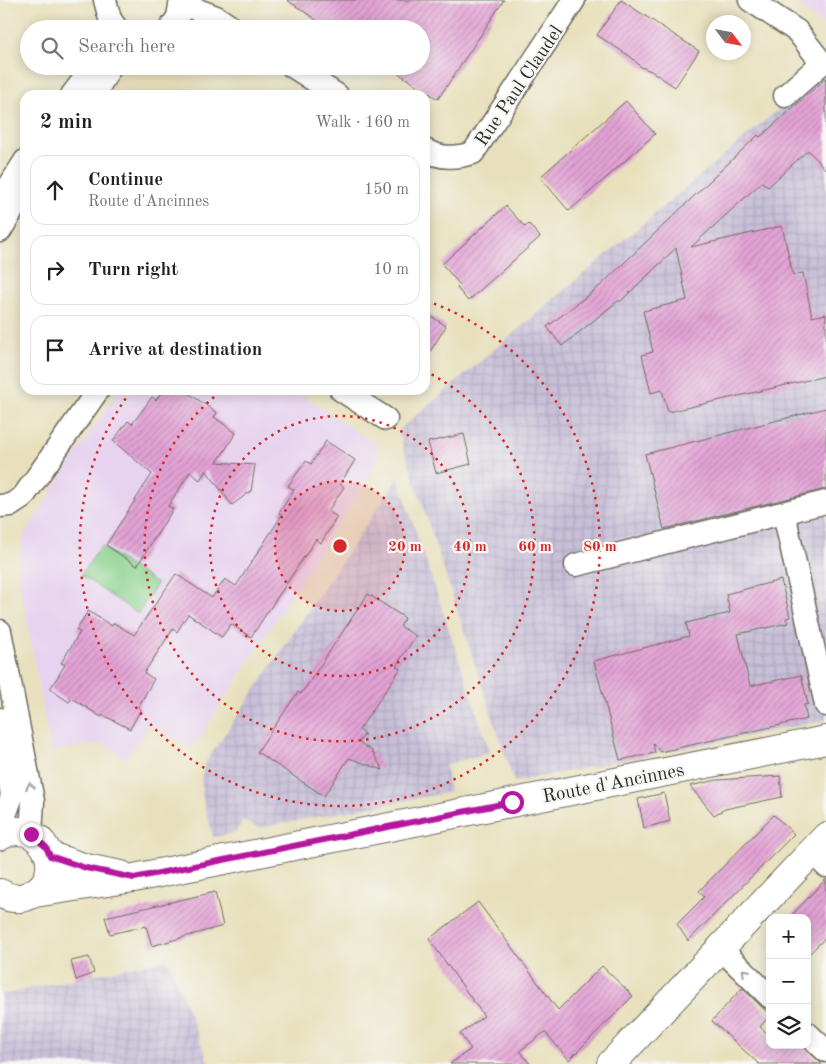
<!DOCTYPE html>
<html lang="en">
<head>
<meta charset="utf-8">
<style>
  body { margin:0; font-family:"Old Standard TT",serif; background:#f6f6f6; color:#202124 }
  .controls { position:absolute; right:15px; bottom:15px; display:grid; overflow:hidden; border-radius:10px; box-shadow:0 2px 12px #0003 }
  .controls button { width:45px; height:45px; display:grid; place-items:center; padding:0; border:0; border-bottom:1px solid #e0e0e0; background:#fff; color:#202124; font:25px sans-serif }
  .compass { position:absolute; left:706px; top:15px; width:45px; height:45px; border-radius:50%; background:#fff; box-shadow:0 2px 12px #0003; rotate:122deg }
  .stop { position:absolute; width:15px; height:15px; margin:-11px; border:4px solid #b5179e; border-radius:50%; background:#fff }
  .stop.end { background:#b5179e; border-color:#fff; box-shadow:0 1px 5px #0008 }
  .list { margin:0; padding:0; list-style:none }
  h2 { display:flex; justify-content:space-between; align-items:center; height:65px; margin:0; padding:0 20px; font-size:21px }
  h2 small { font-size:16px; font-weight:400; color:#757577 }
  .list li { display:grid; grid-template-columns:32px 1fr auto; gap:15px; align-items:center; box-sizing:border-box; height:70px; margin:0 10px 10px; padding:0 10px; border:1px solid #e0e0e0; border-radius:15px }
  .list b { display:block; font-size:19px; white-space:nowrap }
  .list p { margin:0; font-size:16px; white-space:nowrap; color:#757577 }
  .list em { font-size:16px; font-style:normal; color:#757577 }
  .icon { flex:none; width:28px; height:28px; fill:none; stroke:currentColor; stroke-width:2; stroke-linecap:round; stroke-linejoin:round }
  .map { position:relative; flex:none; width:826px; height:1064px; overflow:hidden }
  .search { position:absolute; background:#fff; box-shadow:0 2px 12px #0003; left:20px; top:20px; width:410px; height:55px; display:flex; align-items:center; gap:12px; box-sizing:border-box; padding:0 18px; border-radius:28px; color:#757577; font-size:19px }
  .panel { position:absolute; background:#fff; box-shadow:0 2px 12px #0003; left:20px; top:90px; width:410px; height:305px; border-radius:15px }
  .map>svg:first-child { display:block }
</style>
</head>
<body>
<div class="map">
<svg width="826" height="1064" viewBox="0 0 826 1064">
  <defs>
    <pattern id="industrial-grid" width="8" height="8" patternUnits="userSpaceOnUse" patternTransform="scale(1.25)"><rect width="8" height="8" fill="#c8bfd8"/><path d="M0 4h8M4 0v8" fill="none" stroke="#aca4ba"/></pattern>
    <pattern id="building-hatch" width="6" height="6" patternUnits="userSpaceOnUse" patternTransform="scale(1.25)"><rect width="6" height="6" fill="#e4a3d6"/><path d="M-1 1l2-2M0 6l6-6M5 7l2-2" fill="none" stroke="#b985ae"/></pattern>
  </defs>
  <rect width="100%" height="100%" fill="#f6f6f2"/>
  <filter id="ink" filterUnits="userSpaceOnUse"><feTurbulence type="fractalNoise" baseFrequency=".02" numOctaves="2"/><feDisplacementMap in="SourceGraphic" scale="10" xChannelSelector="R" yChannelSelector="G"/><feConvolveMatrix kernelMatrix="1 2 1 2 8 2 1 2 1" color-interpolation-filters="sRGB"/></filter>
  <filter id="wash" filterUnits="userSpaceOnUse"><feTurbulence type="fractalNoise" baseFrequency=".0096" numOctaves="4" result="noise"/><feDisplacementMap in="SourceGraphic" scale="20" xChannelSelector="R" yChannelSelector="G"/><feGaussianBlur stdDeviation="1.12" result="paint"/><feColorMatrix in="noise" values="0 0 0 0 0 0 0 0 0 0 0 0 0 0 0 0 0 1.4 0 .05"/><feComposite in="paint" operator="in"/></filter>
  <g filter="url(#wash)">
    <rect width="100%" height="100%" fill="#e8e0bc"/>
    <!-- built -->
    <path fill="#e7d2ef" d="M802,0H826V29L799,4Z
      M119,390H294L377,445L378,461L192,749L150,724L126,759L102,743L51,752L18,573L22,539L58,481Z"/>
    <!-- industrial -->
    <path fill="url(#industrial-grid)" d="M826,69V720L514,782L398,431Z
      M398,478L490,752L445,765L450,792L258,828L243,820L235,833L213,837L203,799L201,778L206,762Z
      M168,959L209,1064H0V995Z"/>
    <!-- green -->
    <path fill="#89d18c" stroke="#5a7e5c" d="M101,546L157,584L138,614L81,575Z"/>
    <g id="blocks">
      <!-- building -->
      <path fill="url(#building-hatch)" d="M287,0H504L438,99L387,66H421V29H330Z
        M621,0L699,51L675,87L651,71L641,67L631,57L597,35Z
        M826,78V170L808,150L768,187L762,182L691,247L782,226L793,275L803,273L812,317L826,314V376L668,412L662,390L651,393L642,355L653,352L643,311L687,300L676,248L621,301H618L562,346L547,327L601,285L758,135L760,137Z
        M626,101L655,134L569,211L540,177Z
        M506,206L525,227L529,224L540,237L468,301L457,288L460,285L442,264Z
        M425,312L446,326L425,360Z
        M163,390H184L217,413L214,417L236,433L217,462L255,465L251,491L232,505L206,470L200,480L190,472L168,506L173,509L137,566L106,545L152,474L113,441L128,421L132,424L152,397L156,400Z
        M826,408V489L664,529L645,454Z
        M464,434L471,464L436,473L428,442Z
        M326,441L355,460L340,484L344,487L328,511L337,517L321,543L316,539L251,637L231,624L222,637L188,614L177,632L173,629L144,673L154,679L138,707L141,709L130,729L103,715L101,717L72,698L69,702L50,689L65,665L61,663L80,632L76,630L88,611L112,626L114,623L134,635L176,574L212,598L225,579L236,586L282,515L279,513L294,490L288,486L306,461L311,464Z
        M781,580L790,617L786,618L788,623L738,634L750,686L801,675L808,704L804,705L807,719L660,752L653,743L655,753L620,760L594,661L689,636L686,623L730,613L726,594Z
        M368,594L405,618L400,626L416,636L396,666L400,669L359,730L365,734L359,742L372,751L383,770L349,758L324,796L257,752L298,692L301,694Z
        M780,776L782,797L725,809L714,815L690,786L717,780Z
        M664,793L670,821L644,828L638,799Z
        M774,815L794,834L688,941L677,924L704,897L699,891Z
        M826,879V937L807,956V918H789Z
        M215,892L223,926L152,946L146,926L110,934L105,917Z
        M478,902L558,1010L602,966L633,996L569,1060L545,1032L520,1051L530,1064H450L471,1049L460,1034L484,1016L429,939Z
        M89,957L94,973L76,980L71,961Z
        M742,988L770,1015L760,1027L770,1036V1045H801L822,1064H759L712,1021Z"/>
    </g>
  </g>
  <g filter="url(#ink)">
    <use href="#blocks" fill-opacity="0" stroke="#6d6a5e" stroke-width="1"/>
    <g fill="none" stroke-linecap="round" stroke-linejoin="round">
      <!-- minor casing -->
      <g stroke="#6d6a5e" stroke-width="25">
        <path id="minor" d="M105,0L110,19L117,29
          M750,0L797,31L822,63L785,96
          M182,4L216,17L234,29
          M170,29L178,17L181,0
          M292,66L337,95
          M72,95L94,66
          M94,95L111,66
          M425,150C441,159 456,158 473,153L574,0
          M0,201L25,161
          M0,231L25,190
          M341,390L386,419
          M0,506L11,505L23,497L98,390
          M784,513L826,705
          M576,565L826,502
          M0,631L33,801L31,834
          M0,719L12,796L0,829
          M812,852L826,866
          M720,948L770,997
          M807,1033L826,1051"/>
      </g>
      <!-- major casing -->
      <g stroke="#6d6a5e" stroke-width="30">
        <path id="major" d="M0,836C40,813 73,875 30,895C20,900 9,899 0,893
          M50,856L86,868L121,875
          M35,893L134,878L826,740
          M611,1064L826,837"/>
      </g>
      <!-- minor -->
      <use href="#minor" stroke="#fff" stroke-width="22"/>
      <!-- major -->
      <use href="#major" stroke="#fff" stroke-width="28"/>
    </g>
    <!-- one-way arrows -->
    <defs><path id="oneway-chevron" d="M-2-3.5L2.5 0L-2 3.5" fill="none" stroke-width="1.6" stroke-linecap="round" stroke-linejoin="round" transform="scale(1.25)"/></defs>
    <g stroke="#a0a0a0">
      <use href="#oneway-chevron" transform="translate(30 786) rotate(-99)"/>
      <use href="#oneway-chevron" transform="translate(745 972) rotate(-135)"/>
    </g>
  </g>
  <g fill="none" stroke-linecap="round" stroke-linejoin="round" filter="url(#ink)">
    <!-- route -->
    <path stroke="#b5179e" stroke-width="6" d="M31,834L46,847L50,856L86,868L134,878L512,802"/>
  </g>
  <!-- distance rings -->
  <circle cx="340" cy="546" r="65" fill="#d62828" fill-opacity=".12"/>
  <g fill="none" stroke="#d62828" stroke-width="2.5" stroke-dasharray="2.5 5">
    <circle cx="340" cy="546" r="65"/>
    <circle cx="340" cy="546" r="130"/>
    <path d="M425 371A195 195 0 1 1 223 390"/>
    <path d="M427 301A260 260 0 1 1 131 391"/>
  </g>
  <g text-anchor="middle" stroke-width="4.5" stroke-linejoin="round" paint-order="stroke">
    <!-- street labels -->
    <g font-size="19" fill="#2b2b2b" stroke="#f6f6f2">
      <text transform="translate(518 85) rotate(-56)" y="7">Rue Paul Claudel</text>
      <text transform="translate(613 782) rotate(-11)" y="7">Route d'Ancinnes</text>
    </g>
  </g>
  <circle cx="340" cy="546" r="8" fill="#d62828" stroke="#f6f6f2" stroke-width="2.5"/>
  <g font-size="15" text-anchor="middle" font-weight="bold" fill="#d62828" stroke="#f6f6f2" stroke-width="4.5" stroke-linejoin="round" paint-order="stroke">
    <text x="405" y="551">20 m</text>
    <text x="470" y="551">40 m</text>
    <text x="535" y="551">60 m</text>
    <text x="600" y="551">80 m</text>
  </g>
</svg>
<div class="controls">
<button>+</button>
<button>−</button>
<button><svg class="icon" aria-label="layers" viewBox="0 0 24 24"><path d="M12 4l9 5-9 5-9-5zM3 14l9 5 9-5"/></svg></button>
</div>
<svg class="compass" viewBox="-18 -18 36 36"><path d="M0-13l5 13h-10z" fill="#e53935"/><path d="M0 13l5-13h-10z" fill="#757577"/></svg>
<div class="stop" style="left:512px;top:802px"></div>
<div class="stop end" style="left:31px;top:834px"></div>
<div class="search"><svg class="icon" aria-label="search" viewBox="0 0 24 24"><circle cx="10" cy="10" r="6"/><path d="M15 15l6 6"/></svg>Search here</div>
<section class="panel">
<h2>2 min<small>Walk · 160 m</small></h2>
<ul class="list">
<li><svg class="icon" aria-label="ahead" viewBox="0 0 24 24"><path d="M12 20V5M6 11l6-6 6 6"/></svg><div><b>Continue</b><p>Route d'Ancinnes</p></div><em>150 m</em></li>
<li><svg class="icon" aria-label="right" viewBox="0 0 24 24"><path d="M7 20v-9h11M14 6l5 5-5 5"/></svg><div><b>Turn right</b></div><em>10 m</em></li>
<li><svg class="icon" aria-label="arrive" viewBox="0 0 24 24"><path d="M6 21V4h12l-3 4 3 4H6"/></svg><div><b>Arrive at destination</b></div></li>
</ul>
</section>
</div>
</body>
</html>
